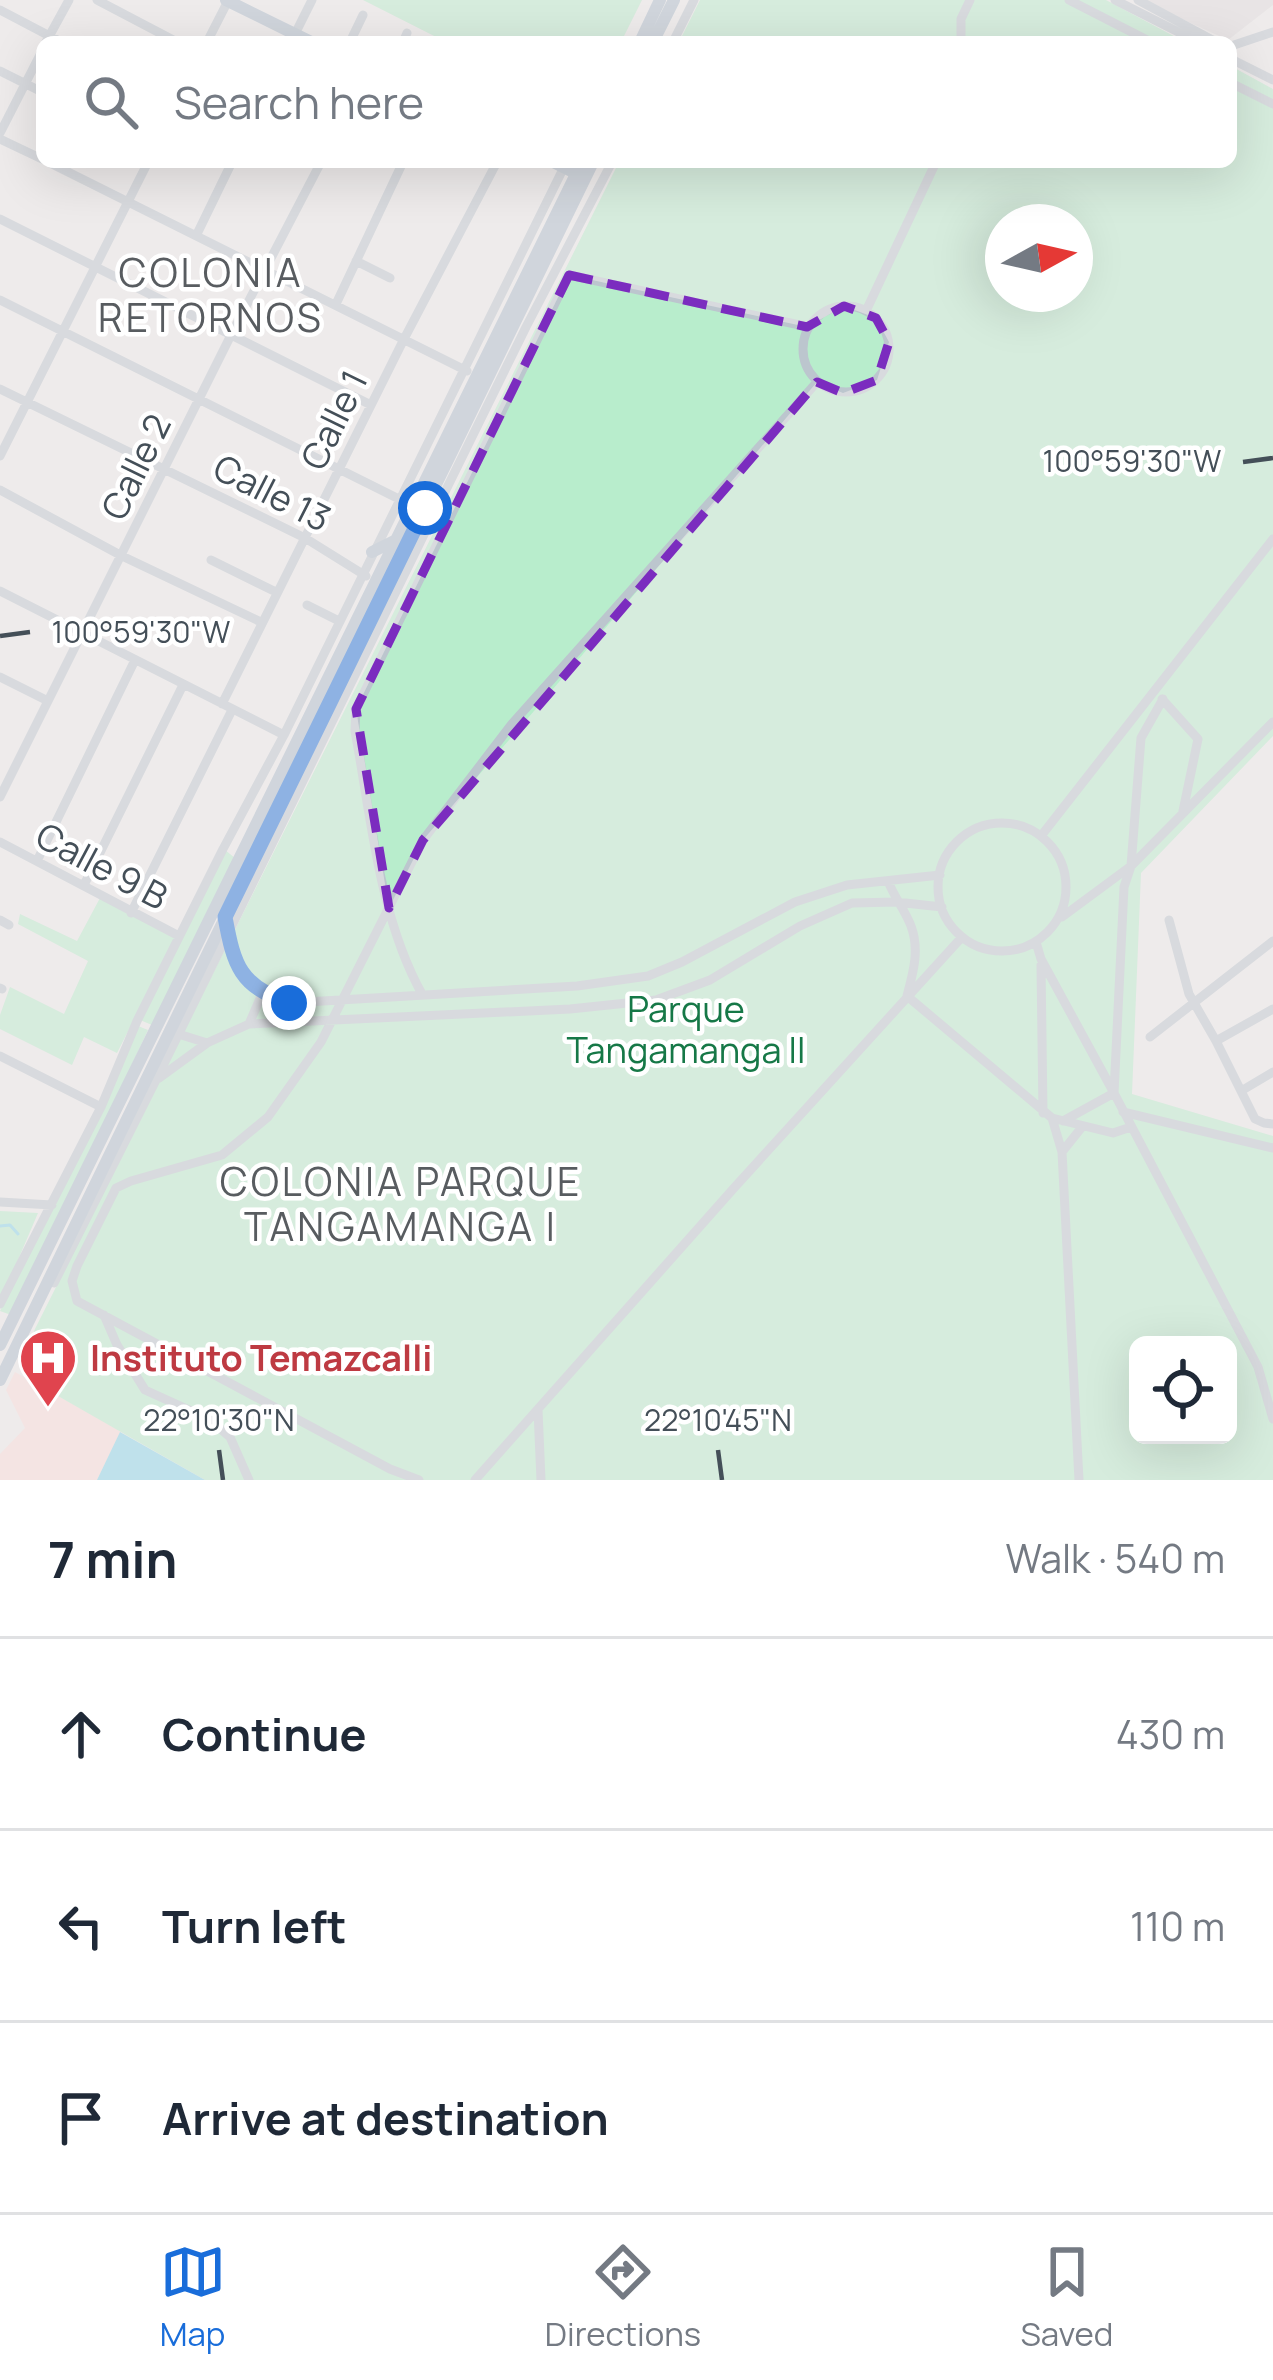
<!DOCTYPE html>
<html lang="en">
<head>
<meta charset="utf-8">
<style>
  body { margin:0; font-family:Manrope,sans-serif; background:#f6f6f7; color:#1f2937 }
  .controls { position:absolute; right:36px; bottom:36px; display:grid; overflow:hidden; border-radius:18px; box-shadow:0 12px 48px #0002 }
  .controls button { width:108px; height:108px; display:grid; place-items:center; padding:0; border:0; border-bottom:3px solid #e0e1e3; background:#fff; color:#1f2937; font:60px sans-serif }
  .compass { position:absolute; left:985px; top:204px; width:108px; height:108px; border-radius:50%; background:#fff; box-shadow:0 12px 48px #0002; rotate:82deg }
  .stop { position:absolute; width:36px; height:36px; margin:-27px; border:9px solid #196dda; border-radius:50%; background:#fff }
  .stop.end { background:#196dda; border-color:#fff; box-shadow:0 3px 12px #0008 }
  .list { margin:0; padding:0; list-style:none }
  h2 { display:flex; justify-content:space-between; align-items:center; height:156px; margin:0; padding:0 48px; font-size:51px }
  h2 small { font-size:39px; font-weight:400; color:#747a83 }
  .list li { display:grid; grid-template-columns:78px 1fr auto; gap:36px; align-items:center; box-sizing:border-box; height:192px; padding:0 48px; border-top:3px solid #e0e1e3 }
  .list b { display:block; font-size:45px; white-space:nowrap }
  .list em { font-size:39px; font-style:normal; color:#747a83 }
  .icon { flex:none; width:66px; height:66px; fill:none; stroke:currentColor; stroke-width:2; stroke-linecap:round; stroke-linejoin:round }
  .map { position:relative; flex:none; width:1273px; height:1480px; overflow:hidden }
  .search { position:absolute; background:#fff; box-shadow:0 12px 48px #0002; left:36px; right:36px; top:36px; height:132px; display:flex; align-items:center; gap:30px; box-sizing:border-box; padding:0 42px; border-radius:18px; color:#747a83; font-size:45px }
  .sheet { height:732px; background:#fff }
  nav { display:flex; justify-content:space-around; align-items:center; box-sizing:border-box; height:168px; border-top:3px solid #e0e1e3; background:#fff; font-size:33px; color:#747a83 }
  nav a { display:grid; justify-items:center; gap:6px }
  nav .on { color:#196dda }
  .map>svg:first-child { display:block }
</style>
</head>
<body>
<div class="map">
<svg width="1273" height="1480" viewBox="0 0 1273 1480">
  <rect width="100%" height="100%" fill="#eeebeb"/>
  <!-- education -->
  <path fill="#dfdcdd" d="M1140,0H1273V5L1228,40Z"/>
  <!-- medical -->
  <path fill="#fadcd9" d="M15,1372L121,1431L97,1480H0V1454L25,1428L6,1390Z"/>
  <!-- green -->
  <path fill="#b8edcc" fill-rule="evenodd" d="M363,0H642L621,42H446Z
    M700,0H1106L1185,42H679Z
    M1231,66L1273,89V736L1141,873L1132,1094L1273,1136V1480H205L37,1384L50,1358L28,1346L35,1329L619,162H1231ZM1003,222H1075V294H1003ZM1138,1345H1228V1435H1138Z
    M225,850L235,858L152,1025L140,1020Z
    M100,898L176,937L117,1053L84,1037L72,1065L0,1029V1015L10,987L64,1014L88,961L18,924L20,914L77,941Z
    M138,1026L148,1030L14,1316L0,1311Z
    M0,1211L38,1213L0,1302Z"/>
  <!-- water -->
  <path fill="#85d5ea" d="M120,1432L205,1480H97Z"/>
  <g fill="none" stroke-linecap="round" stroke-linejoin="round">
    <!-- stream -->
    <path stroke="#85d5ea" stroke-width="3" d="M0,1226L10,1225L18,1234"/>
    <!-- minor -->
    <path stroke="#bcc6ce" stroke-width="9" d="M97,0L177,42
      M1069,0L1151,42
      M1115,0L1198,42
      M1138,0L1216,42
      M0,10L61,42
      M46,42L69,0
      M207,42L228,1
      M291,42L312,0
      M350,42L363,15
      M403,42L407,33
      M673,42L694,0
      M961,42V19L970,0
      M1231,46L1273,32
      M1231,59L1273,80
      M0,71L42,92
      M1231,83L1273,104
      M0,133L42,51
      M0,139L42,159
      M48,162L467,371
      M0,219L371,405
      M197,234L232,162
      M356,261L390,278
      M0,300L399,499
      M336,304L403,162
      M803 349a43 43 0 1 1 86 0a43 43 0 1 1-86 0Z
      M866,311L936,162
      M0,389L305,538L366,576
      M0,456L148,162
      M0,490L122,556L261,622
      M211,560L276,592
      M0,591L284,735
      M307,605L339,621
      M0,677L48,701
      M1162,699L1198,739L1183,811
      M222,704L404,339L497,162
      M1273,722L1131,866L1124,887L1114,1093L1258,1367L1273,1419
      M0,797L231,335L321,162
      M938 887a64 64 0 1 1 128 0a64 64 0 1 1-128 0Z
      M1041,836L1273,539
      M0,842L179,936
      M37,861L135,660
      M888,881C894,897 905,910 911,926C920,950 913,973 907,996L1052,1118L1113,1133L1131,1127
      M84,885L183,685
      M131,913L232,710
      M1062,917L1131,866L1141,738L1163,699
      M0,920L9,925
      M1169,920L1189,994L1216,1041L1255,1119L1264,1123L1273,1124
      M228,931C238,975 246,988 289,1003L577,986L648,976L682,962L795,902L847,885L940,875
      M1036,942L1041,959L1114,1093L1063,1121
      M1041,965L1043,1113
      M0,988L2,989
      M422,994C379,917 371,816 355,731L356,709L569,275L809,327
      M249,1024L262,994
      M172,1032L207,1043
      M1150,1037L1273,941
      M1216,1041L1273,1009
      M0,1056L101,1107
      M159,1078L207,1043L249,1024L570,1009L656,1000L710,980L800,926L852,903L896,902L942,907
      M1241,1091L1273,1072
      M1123,1112L1273,1148
      M1052,1118L1062,1152L1079,1480
      M1062,1152L1082,1127
      M0,1202L52,1205
      M54,1283L156,1080L526,327L612,162
      M0,1304L101,1107L137,1021L223,849L284,735L564,167
      M104,1315L117,1345L145,1390L209,1419L230,1437L249,1480
      M538,1410L541,1480
      M419,1480L390,1469L77,1301L72,1281L77,1266L116,1188L131,1181L222,1155L268,1117L321,1042L423,840L511,725L817,382
      M475,1480L734,1188L962,937"/>
    <!-- major -->
    <path stroke="#aabbcb" stroke-width="12" d="M226,0L311,42
      M640,42L660,0
      M653,42L674,0
      M553,162L579,175
      M372,552L394,541
      M0,1345L582,162
      M0,1380L593,162"/>
  </g>
  <g fill="none" stroke-linecap="round" stroke-linejoin="round">
    <!-- route -->
    <path stroke="#196dda" stroke-width="15" d="M289,1003C240,986 234,966 225,917L425,508"/>
  </g>
  <!-- marked area -->
  <path d="M0 0H1273V1480H0ZM569,275L807,327L844,306L876,318L889,342L877,380L843,393L817,382L423,840L389,908L356,709Z" fill="#eeebeb" fill-opacity=".55" fill-rule="evenodd"/>
  <path fill="none" stroke="#7b2cbf" stroke-width="9" stroke-dasharray="24 15" stroke-linejoin="round" d="M569,275L807,327L844,306L876,318L889,342L877,380L843,393L817,382L423,840L389,908L356,709Z"/>
  <!-- ticks -->
  <path fill="none" stroke="#444f58" stroke-width="4.5" d="M1243,462L1273,458M0,636L30,632M219,1450L223,1480M718,1450L722,1480"/>
  <!-- icons -->
  <defs>
    <g id="hospital-pin" transform="scale(3)"><path d="M0 17L-7.5 6A9.5 9.5 0 1 1 7.5 6Z" fill="#e0444e" stroke="#fff"/><path d="M-5-5h3v3.5h4V-5h3V5h-3V1.5h-4V5h-3Z" fill="#fff"/></g>
  </defs>
  <g fill-rule="evenodd">
    <use href="#hospital-pin" x="48" y="1358"/>
  </g>
  <g text-anchor="middle" stroke-width="9" stroke-linejoin="round" paint-order="stroke">
    <!-- street labels -->
    <g font-size="36" fill="#444f58" stroke="#fff">
      <text transform="translate(334 420) rotate(-64)" y="13">Calle 1</text>
      <text transform="translate(136 467) rotate(-64)" y="13">Calle 2</text>
      <text transform="translate(272 493) rotate(27)" y="13">Calle 13</text>
      <text transform="translate(102 866) rotate(28)" y="13">Calle 9 B</text>
    </g>
    <!-- park labels -->
    <g font-size="36" fill="#167847" stroke="#fff">
      <text x="686" y="1022">Parque<tspan x="686" dy="41">Tangamanga II</tspan></text>
    </g>
    <!-- health labels -->
    <g font-size="36" font-weight="bold" fill="#be3a42" stroke="#fff" text-anchor="start">
      <text x="90" y="1371">Instituto Temazcalli</text>
    </g>
    <!-- neighbourhood labels -->
    <g font-size="39" letter-spacing="3" fill="#585c60" stroke="#fff">
      <text x="211" y="287">COLONIA<tspan x="211" dy="45">RETORNOS</tspan></text>
      <text x="401" y="1196">COLONIA PARQUE<tspan x="401" dy="45">TANGAMANGA I</tspan></text>
    </g>
  </g>
  <g font-size="30" text-anchor="middle" fill="#444f58" stroke="#fff" stroke-width="9" stroke-linejoin="round" paint-order="stroke">
    <text x="1132" y="472">100°59'30"W</text>
    <text x="141" y="643">100°59'30"W</text>
    <text x="219" y="1431">22°10'30"N</text>
    <text x="718" y="1431">22°10'45"N</text>
  </g>
</svg>
<div class="controls">
<button><svg class="icon" aria-label="locate" viewBox="0 0 24 24"><circle cx="12" cy="12" r="6"/><path d="M12 2v4M12 18v4M2 12h4M18 12h4"/></svg></button>
</div>
<svg class="compass" viewBox="-18 -18 36 36"><path d="M0-13l5 13h-10z" fill="#e53935"/><path d="M0 13l5-13h-10z" fill="#747a83"/></svg>
<div class="stop" style="left:425px;top:508px"></div>
<div class="stop end" style="left:289px;top:1003px"></div>
<div class="search"><svg class="icon" aria-label="search" viewBox="0 0 24 24"><circle cx="10" cy="10" r="6"/><path d="M15 15l6 6"/></svg>Search here</div>
</div>
<section class="sheet">
<h2>7 min<small>Walk · 540 m</small></h2>
<ul class="list">
<li><svg class="icon" aria-label="ahead" viewBox="0 0 24 24"><path d="M12 20V5M6 11l6-6 6 6"/></svg><div><b>Continue</b></div><em>430 m</em></li>
<li><svg class="icon" aria-label="left" viewBox="0 0 24 24"><path d="M17 20v-9H6M10 6l-5 5 5 5"/></svg><div><b>Turn left</b></div><em>110 m</em></li>
<li><svg class="icon" aria-label="arrive" viewBox="0 0 24 24"><path d="M6 21V4h12l-3 4 3 4H6"/></svg><div><b>Arrive at destination</b></div></li>
</ul>
</section>
<nav>
<a class="on"><svg class="icon" aria-label="map" viewBox="0 0 24 24"><path d="M3 6l6-2 6 2 6-2v14l-6 2-6-2-6 2zM9 4v14M15 6v14"/></svg>Map</a>
<a><svg class="icon" aria-label="directions" viewBox="0 0 24 24"><path d="M12 3l9 9-9 9-9-9zM9 14v-3h6M13 9l2 2-2 2"/></svg>Directions</a>
<a><svg class="icon" aria-label="saved" viewBox="0 0 24 24"><path d="M7 4h10v16l-5-4-5 4z"/></svg>Saved</a>
</nav>
</body>
</html>
